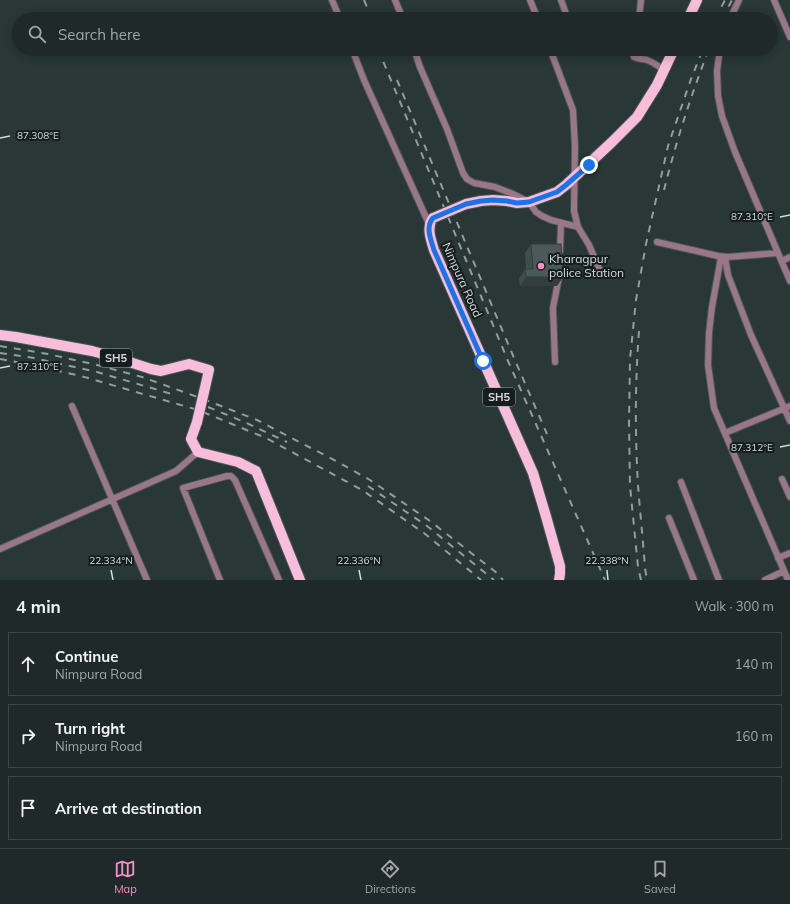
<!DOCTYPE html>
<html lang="en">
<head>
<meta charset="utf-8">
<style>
  body { margin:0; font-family:Mulish,sans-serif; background:#2c3535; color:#f1f3f6 }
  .stop { position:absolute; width:12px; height:12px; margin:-9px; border:3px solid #1a73e8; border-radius:50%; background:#fff }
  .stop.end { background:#1a73e8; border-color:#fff; box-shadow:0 1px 4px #0008 }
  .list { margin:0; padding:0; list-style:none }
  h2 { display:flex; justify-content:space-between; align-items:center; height:52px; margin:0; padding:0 16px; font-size:17px }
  h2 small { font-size:13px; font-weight:400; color:#a1a6a8 }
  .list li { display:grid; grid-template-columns:26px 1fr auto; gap:12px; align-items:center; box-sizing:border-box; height:64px; margin:0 8px 8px; padding:0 8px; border:1px solid #3c4546; border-radius:0px }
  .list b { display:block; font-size:15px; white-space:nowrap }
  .list p { margin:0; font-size:13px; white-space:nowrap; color:#a1a6a8 }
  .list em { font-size:13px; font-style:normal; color:#a1a6a8 }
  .icon { flex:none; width:22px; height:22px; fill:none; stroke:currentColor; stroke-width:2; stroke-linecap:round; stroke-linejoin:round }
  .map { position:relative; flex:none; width:790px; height:580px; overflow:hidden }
  .search { position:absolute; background:#1f2929; box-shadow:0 2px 10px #0003; left:12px; right:12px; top:12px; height:44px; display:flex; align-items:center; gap:10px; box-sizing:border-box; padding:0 14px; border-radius:22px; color:#a1a6a8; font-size:15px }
  .sheet { height:268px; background:#1f2929 }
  nav { display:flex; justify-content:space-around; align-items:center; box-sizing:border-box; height:56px; border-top:1px solid #3c4546; background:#1f2929; font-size:11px; color:#a1a6a8 }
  nav a { display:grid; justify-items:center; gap:2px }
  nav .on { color:#f98fca }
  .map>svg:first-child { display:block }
</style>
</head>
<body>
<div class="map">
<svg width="790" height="580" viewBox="0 0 790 580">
  <rect width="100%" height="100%" fill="#293737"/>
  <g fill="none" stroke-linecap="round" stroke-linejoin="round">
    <!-- minor casing -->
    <g stroke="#485555" stroke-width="8">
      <path id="minor" d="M332,0L340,19
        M395,0L403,19
        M530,0L538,19
        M561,0L568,19
        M774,0L790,37
        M639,19L641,0
        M730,19L739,0
        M352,49L364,80L429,224
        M414,49L420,67L447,129L463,173L467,179L474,183L495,187L513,194L529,202L536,212L542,216L551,220L578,227
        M550,49L573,110L575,147L574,211L578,227L589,245L601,273
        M579,49L580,51
        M634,49L633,54L634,57C639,60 642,58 647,60C653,62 658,66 664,70
        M720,49L717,71L718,96L722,116L735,152L790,281
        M657,242L718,256L728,257L778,253
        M560,251L561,223
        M721,257L712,307L709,333L708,365L714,408L788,580
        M725,257L728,275L751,335L790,421
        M782,261L790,257
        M555,362L553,308L559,277
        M72,406L147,580
        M725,433L790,406
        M782,479L790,497
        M681,482L719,580
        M669,518L694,580
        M0,549L176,471L198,452
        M778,558L790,553
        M220,580L183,488L227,476H231L235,480L279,580
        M765,580L784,571"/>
    </g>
    <!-- primary casing -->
    <g stroke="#485555" stroke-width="12">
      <path id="primary" d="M688,19L697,0
        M466,204L481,201L493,200L507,201L517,203L529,202L557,192L566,185L612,142L637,117L657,85L674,49
        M433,218C426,227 431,240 434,250L533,473L545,513L560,566V574L559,580
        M0,335L16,337L92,351L114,357L151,369L161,371L189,364L209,370L204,392
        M197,422L191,439L198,452L238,462L256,471L300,580"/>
    </g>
    <!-- minor -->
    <use href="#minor" stroke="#978" stroke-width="6"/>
    <!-- primary -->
    <use href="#primary" stroke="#f7bddb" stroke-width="10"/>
    <!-- rail -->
    <path stroke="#929d9d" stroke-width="2" stroke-dasharray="7 7" stroke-linecap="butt" d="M364,0L372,19
      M715,19L725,0
      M722,19L732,0
      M378,49L508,361L605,580
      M397,80L514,358L547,434
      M664,190C676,142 691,95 709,49
      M639,331C635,382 635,434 638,485C640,512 643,540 645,568L647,580
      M0,346L48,354L97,365L142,377L203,399L257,420L336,461L370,480L430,521L497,573L503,580
      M0,353L34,358L97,372L175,395
      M0,359L32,365L81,376L198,410L266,438L362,490L424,533L481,580
      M208,407L242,421L287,442
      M368,486L427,526L494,580
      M641,580L638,567L630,486L629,423L630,359L636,300L646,244L668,146L691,79L703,49"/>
    <!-- primary-bridge casing -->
    <g stroke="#485555" stroke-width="12" stroke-linecap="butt">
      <path id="primary-bridge" d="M433,218L466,204
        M197,422L204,392"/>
    </g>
    <!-- primary-bridge -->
    <use href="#primary-bridge" stroke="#f7bddb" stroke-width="10"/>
  </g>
  <!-- wall -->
  <path fill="#404d4d" d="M531,244L563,277L557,286H520L519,279L525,269H526L525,253Z"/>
  <!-- shaded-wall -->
  <path fill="#343e3e" d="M526,277H563L557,286H520Z"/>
  <!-- building -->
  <path fill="#4b5959" stroke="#343e3e" d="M531,244H561L563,277H526L525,269H533Z"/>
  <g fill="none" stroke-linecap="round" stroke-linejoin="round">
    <!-- route -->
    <path stroke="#1a73e8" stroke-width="5" d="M483,361L434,250C431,240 425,227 433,218L466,204L481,201L493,200L507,201L517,203L529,202L557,192L566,185L589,165"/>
  </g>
  <!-- ticks -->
  <path fill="none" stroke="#d3dbdb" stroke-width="1.5" d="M0,138L10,136M780,217L790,215M0,368L10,366M780,447L790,445M111,570L113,580M359,570L361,580M607,570L608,580"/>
  <!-- markers -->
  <circle fill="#f98fca" stroke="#161d1d" stroke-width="1.5" cx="541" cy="266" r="4"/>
  <g text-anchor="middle" stroke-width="4" stroke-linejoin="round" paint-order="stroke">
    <!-- shield labels -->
    <g fill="#161d1d" stroke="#9aa2a2" stroke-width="1">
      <rect x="100" y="349" width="32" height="18" rx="3"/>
      <rect x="483" y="388" width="32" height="18" rx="3"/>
    </g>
    <g font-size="11" font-weight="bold" fill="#d3dbdb">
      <text x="116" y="362">SH5</text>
      <text x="499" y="401">SH5</text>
    </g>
    <!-- poi labels -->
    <g font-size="12" fill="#d3dbdb" stroke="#161d1d" text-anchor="start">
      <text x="549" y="263">Kharagpur<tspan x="549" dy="14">police Station</tspan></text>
    </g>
    <!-- street labels -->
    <g font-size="12" fill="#d3dbdb" stroke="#161d1d">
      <text transform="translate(462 280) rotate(66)" y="4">Nimpura Road</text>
    </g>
  </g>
  <g font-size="10" text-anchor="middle" fill="#d3dbdb" stroke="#161d1d" stroke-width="4" stroke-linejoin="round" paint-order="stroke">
    <text x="38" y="139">87.308°E</text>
    <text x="752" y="220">87.310°E</text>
    <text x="38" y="370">87.310°E</text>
    <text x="752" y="451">87.312°E</text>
    <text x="111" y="564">22.334°N</text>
    <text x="359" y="564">22.336°N</text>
    <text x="607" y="564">22.338°N</text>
  </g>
</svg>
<div class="stop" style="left:483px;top:361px"></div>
<div class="stop end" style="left:589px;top:165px"></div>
<div class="search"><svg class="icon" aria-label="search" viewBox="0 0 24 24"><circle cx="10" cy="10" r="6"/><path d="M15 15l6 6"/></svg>Search here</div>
</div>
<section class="sheet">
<h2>4 min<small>Walk · 300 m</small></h2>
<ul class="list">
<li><svg class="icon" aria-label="ahead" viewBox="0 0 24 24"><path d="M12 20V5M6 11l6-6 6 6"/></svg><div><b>Continue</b><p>Nimpura Road</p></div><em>140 m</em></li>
<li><svg class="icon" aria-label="right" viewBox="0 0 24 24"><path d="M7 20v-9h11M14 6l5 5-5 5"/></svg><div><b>Turn right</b><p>Nimpura Road</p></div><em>160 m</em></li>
<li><svg class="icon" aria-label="arrive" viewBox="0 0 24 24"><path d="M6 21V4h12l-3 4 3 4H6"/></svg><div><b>Arrive at destination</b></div></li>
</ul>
</section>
<nav>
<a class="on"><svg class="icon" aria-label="map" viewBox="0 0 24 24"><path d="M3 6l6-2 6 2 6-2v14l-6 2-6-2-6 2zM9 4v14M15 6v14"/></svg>Map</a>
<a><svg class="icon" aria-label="directions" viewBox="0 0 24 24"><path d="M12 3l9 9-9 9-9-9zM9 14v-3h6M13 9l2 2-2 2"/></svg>Directions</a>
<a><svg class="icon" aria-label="saved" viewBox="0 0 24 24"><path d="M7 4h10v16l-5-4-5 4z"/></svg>Saved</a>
</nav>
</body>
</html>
